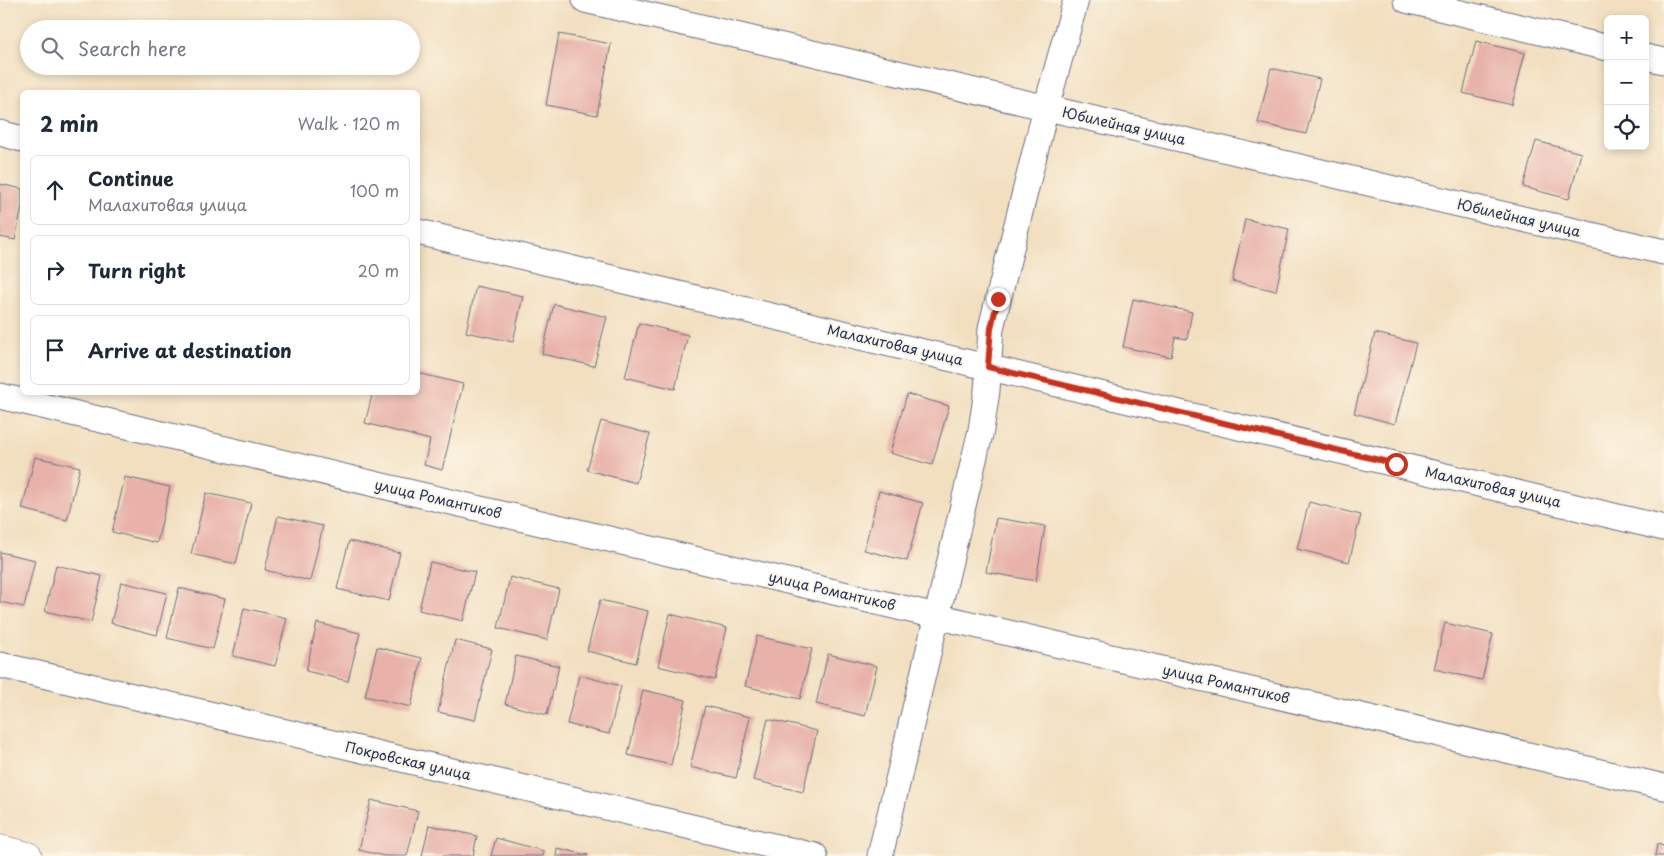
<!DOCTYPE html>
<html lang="en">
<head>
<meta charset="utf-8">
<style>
  body { margin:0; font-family:"Playpen Sans",sans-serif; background:#f2f2f3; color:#1f2937 }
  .controls { position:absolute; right:15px; top:15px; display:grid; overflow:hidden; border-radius:8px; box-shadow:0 2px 8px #0003 }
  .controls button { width:45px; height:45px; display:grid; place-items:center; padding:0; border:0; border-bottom:1px solid #e0e1e3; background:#fff; color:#1f2937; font:25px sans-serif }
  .stop { position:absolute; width:15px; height:15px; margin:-11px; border:4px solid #c8321e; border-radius:50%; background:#fff }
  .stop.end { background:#c8321e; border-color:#fff; box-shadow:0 1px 5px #0008 }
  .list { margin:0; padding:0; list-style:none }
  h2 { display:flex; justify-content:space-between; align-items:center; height:65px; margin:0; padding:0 20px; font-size:21px }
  h2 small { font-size:16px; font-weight:400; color:#747a83 }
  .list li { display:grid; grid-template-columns:32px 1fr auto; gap:15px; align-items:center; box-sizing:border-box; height:70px; margin:0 10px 10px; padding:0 10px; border:1px solid #e0e1e3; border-radius:8px }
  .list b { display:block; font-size:19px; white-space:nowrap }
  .list p { margin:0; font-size:16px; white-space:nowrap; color:#747a83 }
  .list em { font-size:16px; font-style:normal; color:#747a83 }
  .icon { flex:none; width:28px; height:28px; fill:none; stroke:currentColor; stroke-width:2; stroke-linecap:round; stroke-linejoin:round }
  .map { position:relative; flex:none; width:1664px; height:856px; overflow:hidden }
  .search { position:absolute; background:#fff; box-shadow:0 2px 8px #0003; left:20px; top:20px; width:400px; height:55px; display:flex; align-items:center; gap:12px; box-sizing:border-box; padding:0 18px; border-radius:28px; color:#747a83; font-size:19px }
  .panel { position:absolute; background:#fff; box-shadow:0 2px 8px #0003; left:20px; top:90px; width:400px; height:305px; border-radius:8px }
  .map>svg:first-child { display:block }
</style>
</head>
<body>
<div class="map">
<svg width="1664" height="856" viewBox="0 0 1664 856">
  <rect width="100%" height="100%" fill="#fcf5e5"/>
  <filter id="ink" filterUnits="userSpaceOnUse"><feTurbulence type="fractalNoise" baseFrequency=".02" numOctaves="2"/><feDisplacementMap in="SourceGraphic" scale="10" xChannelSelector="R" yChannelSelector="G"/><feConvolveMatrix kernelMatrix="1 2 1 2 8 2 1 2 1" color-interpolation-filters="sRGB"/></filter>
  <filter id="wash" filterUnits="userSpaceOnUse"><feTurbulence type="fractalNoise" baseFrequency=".0096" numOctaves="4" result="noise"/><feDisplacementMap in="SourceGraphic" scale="20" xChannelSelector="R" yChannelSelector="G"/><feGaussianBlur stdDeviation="1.12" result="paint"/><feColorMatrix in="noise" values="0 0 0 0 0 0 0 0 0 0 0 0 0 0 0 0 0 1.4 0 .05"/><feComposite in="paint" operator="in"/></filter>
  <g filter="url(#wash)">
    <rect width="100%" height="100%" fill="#f2dfc0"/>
    <g id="blocks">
      <!-- building -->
      <path fill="#e8b1a9" d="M559,34L611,44L597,115L546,105Z
        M1476,41L1525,53L1512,105L1463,93Z
        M1271,68L1320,79L1306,134L1258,123Z
        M1536,141L1581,153L1569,199L1523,187Z
        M0,184L22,189V207L15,240L0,237Z
        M1245,219L1289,229L1276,291L1232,281Z
        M476,286L523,296L513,342L466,332Z
        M1133,299L1192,312L1187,339L1175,337L1171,357L1123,347Z
        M554,304L607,317L594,366L542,354Z
        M639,323L688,335L675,389L625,377Z
        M1375,333L1416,343L1395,424L1354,413Z
        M418,373L463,384L442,470L424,465L430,440L365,423L373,392H418Z
        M907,394L949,406L932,465L890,453Z
        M601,421L650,434L636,483L587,470Z
        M35,457L80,467L67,520L22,509Z
        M125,477L170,487L157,543L112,532Z
        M879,491L923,503L907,561L864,550Z
        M206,493L251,503L236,564L191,554Z
        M1309,502L1361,515L1349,562L1297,549Z
        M278,516L323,526L310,581L265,570Z
        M996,518L1045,526L1036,581L986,572Z
        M349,541L400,553L389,601L337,589Z
        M0,552L35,560L24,607L0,602Z
        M430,562L475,572L463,621L419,610Z
        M56,565L102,576L91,622L45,611Z
        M510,577L559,589L547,640L498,628Z
        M121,582L167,593L157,635L111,623Z
        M179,588L225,599L213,649L167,638Z
        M600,600L648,611L636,663L587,651Z
        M244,608L287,618L275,666L233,656Z
        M670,614L727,628L715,680L658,666Z
        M317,623L360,633L348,681L306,671Z
        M1445,623L1493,634L1482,680L1434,669Z
        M757,636L812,649L800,699L745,686Z
        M455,640L492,649L475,720L438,712Z
        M377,647L422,658L411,707L365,696Z
        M828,654L877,666L865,716L816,704Z
        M516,656L559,666L547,715L505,704Z
        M579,675L621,686L609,734L567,724Z
        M643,690L686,700L671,765L628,755Z
        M705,706L750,717L736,778L690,767Z
        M768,719L817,731L803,792L753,780Z
        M371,800L418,811L407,856H384L359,850Z
        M429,825L477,836L473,856H422Z
        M496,838L544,851L543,856H491Z
        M1657,844L1664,846V856H1655Z
        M557,848L588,855V856H556Z"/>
    </g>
  </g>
  <g filter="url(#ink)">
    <use href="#blocks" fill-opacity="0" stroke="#666d80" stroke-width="1"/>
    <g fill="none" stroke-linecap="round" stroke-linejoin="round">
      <!-- street casing -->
      <g stroke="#666d80" stroke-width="27">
        <path id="street" d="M585,0L1664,252
          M1406,0L1608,48
          M1645,57L1664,61
          M0,133L22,139
          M418,232L1664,528
          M0,396L1664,787
          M0,665L815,856
          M880,856L981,430L987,391L991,328L1046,108L1076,0"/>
      </g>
      <!-- secondary casing -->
      <g stroke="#666d80" stroke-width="29">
        <path id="secondary" d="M0,849L28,856"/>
      </g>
      <!-- street -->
      <use href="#street" stroke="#fff" stroke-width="25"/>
      <!-- secondary -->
      <use href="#secondary" stroke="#fff" stroke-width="28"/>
    </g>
  </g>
  <g fill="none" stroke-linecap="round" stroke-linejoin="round" filter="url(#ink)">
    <!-- route -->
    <path stroke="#c8321e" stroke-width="6" d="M998,299L991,328L988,367L1396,464"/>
  </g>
  <g text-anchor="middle" stroke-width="4" stroke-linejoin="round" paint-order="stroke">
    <!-- street labels -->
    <g font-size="14" fill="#1b2f5e" stroke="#fcf5e5">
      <text transform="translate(1124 126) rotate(13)" y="5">Юбилейная улица</text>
      <text transform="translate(1519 218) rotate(13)" y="5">Юбилейная улица</text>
      <text transform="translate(895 345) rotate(13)" y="5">Малахитовая улица</text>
      <text transform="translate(1493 487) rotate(13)" y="5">Малахитовая улица</text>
      <text transform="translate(438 499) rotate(13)" y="5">улица Романтиков</text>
      <text transform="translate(832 591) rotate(13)" y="5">улица Романтиков</text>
      <text transform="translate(1226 684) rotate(13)" y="5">улица Романтиков</text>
      <text transform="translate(408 761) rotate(13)" y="5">Покровская улица</text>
    </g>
  </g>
</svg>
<div class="controls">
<button>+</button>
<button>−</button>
<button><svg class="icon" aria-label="locate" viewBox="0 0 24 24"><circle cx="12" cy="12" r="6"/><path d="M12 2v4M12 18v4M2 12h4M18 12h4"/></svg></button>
</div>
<div class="stop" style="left:1396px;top:464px"></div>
<div class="stop end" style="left:998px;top:299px"></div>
<div class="search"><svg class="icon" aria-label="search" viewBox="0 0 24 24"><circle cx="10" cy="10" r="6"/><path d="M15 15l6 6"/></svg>Search here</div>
<section class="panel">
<h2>2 min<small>Walk · 120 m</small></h2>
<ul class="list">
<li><svg class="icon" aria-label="ahead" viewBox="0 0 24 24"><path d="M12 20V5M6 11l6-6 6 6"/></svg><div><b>Continue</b><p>Малахитовая улица</p></div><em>100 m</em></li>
<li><svg class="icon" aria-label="right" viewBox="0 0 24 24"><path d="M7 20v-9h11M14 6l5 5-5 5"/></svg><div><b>Turn right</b></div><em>20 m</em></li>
<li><svg class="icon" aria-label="arrive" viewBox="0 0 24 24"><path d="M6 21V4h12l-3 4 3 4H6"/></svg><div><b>Arrive at destination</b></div></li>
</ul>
</section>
</div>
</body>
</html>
